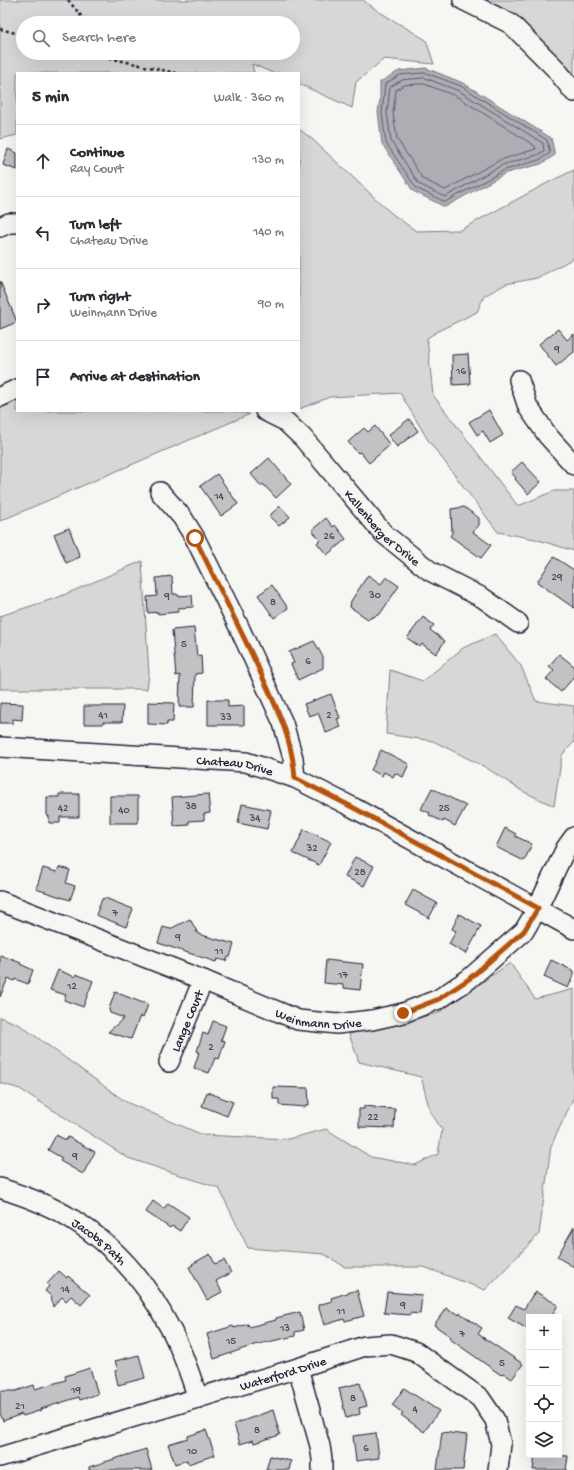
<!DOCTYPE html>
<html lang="en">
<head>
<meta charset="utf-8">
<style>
  body { margin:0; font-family:"Gochi Hand",sans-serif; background:#f2f2f3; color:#2b2b33 }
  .controls { position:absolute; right:12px; bottom:12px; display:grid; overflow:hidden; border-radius:0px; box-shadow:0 4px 16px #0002 }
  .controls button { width:36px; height:36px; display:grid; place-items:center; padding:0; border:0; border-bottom:1px solid #e1e1e2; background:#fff; color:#2b2b33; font:20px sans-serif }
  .stop { position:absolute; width:12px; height:12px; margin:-9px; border:3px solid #b45309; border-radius:50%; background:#fff }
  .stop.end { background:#b45309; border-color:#fff; box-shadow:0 1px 4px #0008 }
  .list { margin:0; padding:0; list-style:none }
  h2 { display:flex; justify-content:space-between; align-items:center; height:52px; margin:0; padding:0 16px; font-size:17px }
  h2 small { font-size:13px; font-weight:400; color:#7c7c81 }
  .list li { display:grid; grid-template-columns:26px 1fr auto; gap:12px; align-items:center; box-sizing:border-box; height:72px; padding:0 16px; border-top:1px solid #e1e1e2 }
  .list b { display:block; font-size:15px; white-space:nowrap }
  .list p { margin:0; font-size:13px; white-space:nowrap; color:#7c7c81 }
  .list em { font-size:13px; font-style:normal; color:#7c7c81 }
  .icon { flex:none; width:22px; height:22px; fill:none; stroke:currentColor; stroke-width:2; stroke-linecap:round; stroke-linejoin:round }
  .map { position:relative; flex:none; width:574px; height:1470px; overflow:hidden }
  .search { position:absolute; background:#fff; box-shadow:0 4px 16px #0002; left:16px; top:16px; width:284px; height:44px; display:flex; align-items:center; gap:10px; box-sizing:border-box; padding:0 14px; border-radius:22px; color:#7c7c81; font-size:15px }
  .panel { position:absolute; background:#fff; box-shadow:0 4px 16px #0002; left:16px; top:72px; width:284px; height:340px; border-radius:0px }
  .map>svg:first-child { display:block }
</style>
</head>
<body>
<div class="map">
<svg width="574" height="1470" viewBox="0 0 574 1470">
  <rect width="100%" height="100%" fill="#f6f6f2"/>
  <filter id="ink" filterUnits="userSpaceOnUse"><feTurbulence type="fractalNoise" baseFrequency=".025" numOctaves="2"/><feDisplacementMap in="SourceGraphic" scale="8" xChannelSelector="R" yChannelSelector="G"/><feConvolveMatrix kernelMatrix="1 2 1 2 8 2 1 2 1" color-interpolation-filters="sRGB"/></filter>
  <g filter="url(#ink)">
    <!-- green -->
    <path fill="#d7d7d7" stroke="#7c7c89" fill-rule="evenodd" d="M0,0H363L378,11L426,40L434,64L384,59L356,82L352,108L299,84V73H273L252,64L254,73H17V135L0,139ZM23,23H293V53H23Z
      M467,0H574V73L510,21Z
      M299,129L312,139L391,213L416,231L460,230L551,181L574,170V258L537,278L506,284L484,296L477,312L440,330L427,338L433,395L518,506L554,491H574V551L535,539L498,532L428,440L400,393L330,397L299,409Z
      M17,399V411H230L250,414L0,521V406Z
      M142,561L149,674L147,689H0V616L59,597Z
      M495,634L521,666L536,701L574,706V742L562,755L554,806L522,791L485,767L433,741L386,734L390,670L423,681L463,648Z
      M510,963L535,999L574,989V1097L551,1146L539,1234L485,1290L424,1267H345L324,1254L248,1248L219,1188L128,1158L20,1089L0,1083V1017L20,1025L126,1102L203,1135L288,1139L326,1129L371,1157L415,1165L438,1154L442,1130L430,1111L421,1077L359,1062L349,1034L438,1013Z"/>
    <!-- water -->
    <path fill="#adadb3" stroke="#757583" d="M426,68L463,83L551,138L555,155L541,164L506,173L445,207L413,191L382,144L378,112L380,99V82L399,71Z"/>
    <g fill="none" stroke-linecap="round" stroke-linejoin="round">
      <!-- shore -->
      <path stroke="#5a5a6b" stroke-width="1" d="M426,73L461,86L547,140L550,153L539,160L505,170L445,202L416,188L386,143L382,113L385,84L400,75Z
        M425,78L459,91L543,143L544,151L537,155L502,165L445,197L419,184L391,141L387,113L390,87L402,80Z
        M424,84L456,96L535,146L536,149L500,160L445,190L423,179L397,139L393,113L396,90L404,85Z"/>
    </g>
    <!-- building -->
    <path fill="#c2c2c4" stroke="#22223b" d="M8,149L17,153V170L3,165Z
      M0,281L17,322L0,329Z
      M558,329L567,340L574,334V352L556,366L539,344Z
      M468,354L470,384L453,385L452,355Z
      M489,410L503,435L490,443L483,431L477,435L469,422Z
      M409,419L418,431L397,447L388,435Z
      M375,426L390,445L369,463L360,452L358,453L348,442L364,428L368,432Z
      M269,458L291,484L276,498L263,484L261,486L251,474Z
      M522,462L541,482L528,494L515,479L516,478L511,472Z
      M217,474L238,504L221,516L200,486Z
      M280,506L290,517L279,526L269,516Z
      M464,507L479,518V525L473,532L491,545L481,558L450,536L452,533L451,509Z
      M326,518L333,527L335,525L346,539L327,555L317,543L320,540L312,530Z
      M69,528L80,557L66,563L54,534Z
      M554,557L574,570V608L537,582Z
      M368,575L381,584L386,577L399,586L380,614L368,619L350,607L351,601Z
      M172,576L173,594H177L178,596L192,595L193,607L178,608V612L158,614V612L148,613L147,597L157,596L156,578Z
      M272,585L288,608L274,618L258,595Z
      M423,617L434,625L430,630L445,641L436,654L422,644L420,647L407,638Z
      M194,628L197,656L201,655L202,673L195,674L194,707H179L180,675L176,676L172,630Z
      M314,641L323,657V668L298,680L291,664L294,663L289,652Z
      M559,654L574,666V677L561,692L546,679L554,670L549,666Z
      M331,694L340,718L337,719L341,727L326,733L318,713L309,716L304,704Z
      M208,700H228V707L244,706V725H208Z
      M148,702L174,703L173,722H167V725L148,724Z
      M0,703L23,704L22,720L13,719V723H0Z
      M84,706H123L122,722H103V724H84Z
      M381,750L409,764L403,777L395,773L393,777L384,772L382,776L371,770Z
      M432,788L466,806L455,826L444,820L443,822L429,815L430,813L421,809Z
      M59,794H79V817H60V823H49V816H47V797H59Z
      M208,794L210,813L204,814V820L189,821V825L174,826L172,797Z
      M110,796H138V823H110Z
      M242,804L271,810L267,829L238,823Z
      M505,828L516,834L515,836L532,844L524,861L496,847Z
      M304,829L331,842L319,865L293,853Z
      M355,857L374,866L364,886L345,877Z
      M59,867L70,870L66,883L75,886L70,900L36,889L43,868L57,872Z
      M413,890L437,903L429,918L405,905Z
      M105,898L133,909L126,927L96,915L102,899Z
      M459,914L481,926L466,954L449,944L456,931L452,929Z
      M190,919L198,934L234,944L230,957H228L226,961L217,959L216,962L158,943L163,927L170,929Z
      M0,955L21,963L20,964L33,970L28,984L15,979L14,981L8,978L0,997Z
      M326,960L363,964L360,990L344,988V985L324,983Z
      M551,960L574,971V974L568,988L544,977Z
      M58,970L75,977L76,974L93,981L83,1007L64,1000L66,995L50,990Z
      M115,992L143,1003L144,1002L148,1005L143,1018L140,1016L131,1039L108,1032L124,1018L110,1013L109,1009Z
      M213,1021L226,1026L221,1040L225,1041L219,1059L215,1058L209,1073L194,1068L199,1052L197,1051L203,1033L208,1035Z
      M273,1087L308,1088L309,1105H305V1107L279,1105V1099H273Z
      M207,1092L233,1102L227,1116L202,1106Z
      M364,1106L375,1107V1108L395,1109L394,1128L359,1127V1109H364Z
      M56,1135L66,1140L68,1137L95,1152L83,1174L60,1161L62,1158L48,1150Z
      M153,1201L164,1209L168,1203L189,1217L180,1231L172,1226L170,1228L146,1212Z
      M574,1227V1267L557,1257Z
      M210,1254L215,1264L224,1260L231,1273L216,1281L222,1292L207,1300L189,1267L193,1265L192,1264Z
      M59,1271L67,1278L68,1276L90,1295L81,1305L71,1296L66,1301L62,1297L53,1307L51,1296L45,1291L49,1286L47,1284Z
      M357,1290L364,1316L345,1321L344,1319L324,1325L318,1305L332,1301L331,1298Z
      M387,1292L422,1295L420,1314L410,1313V1315L384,1313Z
      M536,1292L558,1305L551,1317H529V1330L508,1318L516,1305L524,1309L533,1294L534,1295Z
      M446,1308L453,1313L454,1311L459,1315L460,1313L482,1328L478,1334L523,1364L512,1379L503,1373L501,1375L450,1339L451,1337L434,1325Z
      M300,1312L304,1330L295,1332V1336L254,1345L214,1359L207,1334L233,1326L234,1328L248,1324L249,1327L276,1320V1318Z
      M139,1355L145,1378L118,1385L115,1371L118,1370L115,1361Z
      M90,1368L98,1394L80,1400L79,1397L41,1409L42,1410L23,1416L22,1414L3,1421L0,1413V1391H16L34,1385L35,1389L66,1380L65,1376Z
      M360,1383L367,1406L359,1408L360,1414L346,1418L339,1388Z
      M404,1388L439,1411L424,1432L401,1415L403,1413L392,1405Z
      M273,1410L280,1435L254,1443L253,1440L240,1444L234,1424Z
      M206,1430L215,1455L188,1464L187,1460L175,1464L168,1444L188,1438V1436Z
      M442,1432L467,1435L463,1470H437Z
      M376,1433L379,1458L356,1461L353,1436Z
      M146,1449L152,1470H89V1467Z
      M535,1455L568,1456L566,1470H533Z
      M270,1456L291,1461L289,1470H266Z"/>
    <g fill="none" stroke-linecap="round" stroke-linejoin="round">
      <!-- minor casing -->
      <g stroke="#22223b" stroke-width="22">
        <g id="minor">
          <path d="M463,0L511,24L555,68L574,92"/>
          <path d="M0,227L9,223H17"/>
          <path d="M519,380L528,407L548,436L574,465"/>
          <path d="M0,397L17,389"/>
          <path id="s1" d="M265,411L285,421L303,438L384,534L430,571L483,598L518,623"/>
          <path d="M160,492L182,517L195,538L239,627L283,723L293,758L295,778"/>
          <path id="s2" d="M0,747L246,762L295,778L354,808L574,929"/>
          <path id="s3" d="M0,901L203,980L298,1020L337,1024L372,1020L403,1013L439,999L469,979L524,931L537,909L566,848L574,837"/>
          <path id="s4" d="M169,1062L203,980"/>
          <path id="s5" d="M0,1188C24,1196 50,1205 72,1219C116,1246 147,1283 170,1328C182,1349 190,1375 198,1398"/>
          <path d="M298,1368L320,1446L322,1459V1470"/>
          <path id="s6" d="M0,1457L298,1368L365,1346L391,1344L416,1352L480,1398L495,1420L501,1444L498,1470"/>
        </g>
      </g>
      <!-- path -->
      <path stroke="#22223b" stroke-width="2.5" stroke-dasharray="3 3" stroke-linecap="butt" d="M68,0L87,23
        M0,29L23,35
        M92,53L118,60
        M112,53L118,60L176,73"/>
      <!-- minor -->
      <use href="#minor" stroke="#f6f6f2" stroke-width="19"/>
    </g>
  </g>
  <g fill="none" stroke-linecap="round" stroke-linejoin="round" filter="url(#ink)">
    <!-- route -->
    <path stroke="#b45309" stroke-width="5" d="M195,538C216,581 237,623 257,665C274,703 292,735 295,778L354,808L538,908L524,931L469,979L439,999L403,1013"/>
  </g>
  <g text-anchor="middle" stroke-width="3.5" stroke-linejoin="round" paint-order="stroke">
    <!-- number labels -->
    <g font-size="11" fill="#4a4a5d">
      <text x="557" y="352">9</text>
      <text x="461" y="374">16</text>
      <text x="219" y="499">14</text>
      <text x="329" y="539">26</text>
      <text x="557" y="580">29</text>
      <text x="375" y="598">30</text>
      <text x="167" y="599">9</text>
      <text x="273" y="605">8</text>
      <text x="184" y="647">5</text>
      <text x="308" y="664">6</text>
      <text x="103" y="718">41</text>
      <text x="329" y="718">2</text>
      <text x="226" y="720">33</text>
      <text x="191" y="809">38</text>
      <text x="63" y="811">42</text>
      <text x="444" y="811">25</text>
      <text x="124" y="813">40</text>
      <text x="255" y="821">34</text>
      <text x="312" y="851">32</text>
      <text x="360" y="875">28</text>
      <text x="115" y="916">7</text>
      <text x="178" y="940">9</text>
      <text x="219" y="954">11</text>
      <text x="343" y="978">17</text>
      <text x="72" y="989">12</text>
      <text x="211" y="1050">2</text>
      <text x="373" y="1120">22</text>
      <text x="75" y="1159">9</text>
      <text x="65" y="1292">14</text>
      <text x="403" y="1308">9</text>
      <text x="341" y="1314">11</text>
      <text x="285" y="1331">13</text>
      <text x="462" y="1337">7</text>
      <text x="231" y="1344">15</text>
      <text x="502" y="1366">5</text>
      <text x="76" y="1393">19</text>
      <text x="353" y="1401">8</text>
      <text x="20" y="1409">21</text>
      <text x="415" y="1412">4</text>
      <text x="257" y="1433">8</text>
      <text x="366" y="1451">6</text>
      <text x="192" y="1454">10</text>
    </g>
    <!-- street labels -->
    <g font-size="13" fill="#22223b" stroke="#f6f6f2">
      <text dy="5" stroke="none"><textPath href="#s1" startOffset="167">Kallenberger Drive</textPath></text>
      <text dy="5" stroke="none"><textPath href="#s2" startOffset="236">Chateau Drive</textPath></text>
      <text dy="5" stroke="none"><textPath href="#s3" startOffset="341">Weinmann Drive</textPath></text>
      <text dy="5" stroke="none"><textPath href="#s4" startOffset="45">Lange Court</textPath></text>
      <text dy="5" stroke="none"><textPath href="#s5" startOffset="114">Jacobs Path</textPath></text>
      <text dy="5" stroke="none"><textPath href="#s6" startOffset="295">Waterford Drive</textPath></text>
    </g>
  </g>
</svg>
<div class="controls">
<button>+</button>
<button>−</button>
<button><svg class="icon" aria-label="locate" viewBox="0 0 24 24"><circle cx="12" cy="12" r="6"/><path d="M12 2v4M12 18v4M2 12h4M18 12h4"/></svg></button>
<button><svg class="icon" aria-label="layers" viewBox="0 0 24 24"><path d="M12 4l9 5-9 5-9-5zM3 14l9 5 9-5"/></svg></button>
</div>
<div class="stop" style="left:195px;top:538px"></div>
<div class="stop end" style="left:403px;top:1013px"></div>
<div class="search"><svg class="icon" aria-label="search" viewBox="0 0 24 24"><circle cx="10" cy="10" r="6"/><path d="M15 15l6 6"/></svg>Search here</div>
<section class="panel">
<h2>5 min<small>Walk · 360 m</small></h2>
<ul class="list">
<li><svg class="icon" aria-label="ahead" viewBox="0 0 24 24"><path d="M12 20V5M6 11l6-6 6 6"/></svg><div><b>Continue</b><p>Ray Court</p></div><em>130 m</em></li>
<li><svg class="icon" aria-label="left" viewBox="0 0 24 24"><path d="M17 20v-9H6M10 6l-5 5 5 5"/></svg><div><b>Turn left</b><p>Chateau Drive</p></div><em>140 m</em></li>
<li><svg class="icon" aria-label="right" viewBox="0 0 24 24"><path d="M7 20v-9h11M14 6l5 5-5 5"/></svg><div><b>Turn right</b><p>Weinmann Drive</p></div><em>90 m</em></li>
<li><svg class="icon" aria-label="arrive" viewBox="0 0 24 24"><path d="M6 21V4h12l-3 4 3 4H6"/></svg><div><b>Arrive at destination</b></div></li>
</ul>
</section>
</div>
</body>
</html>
